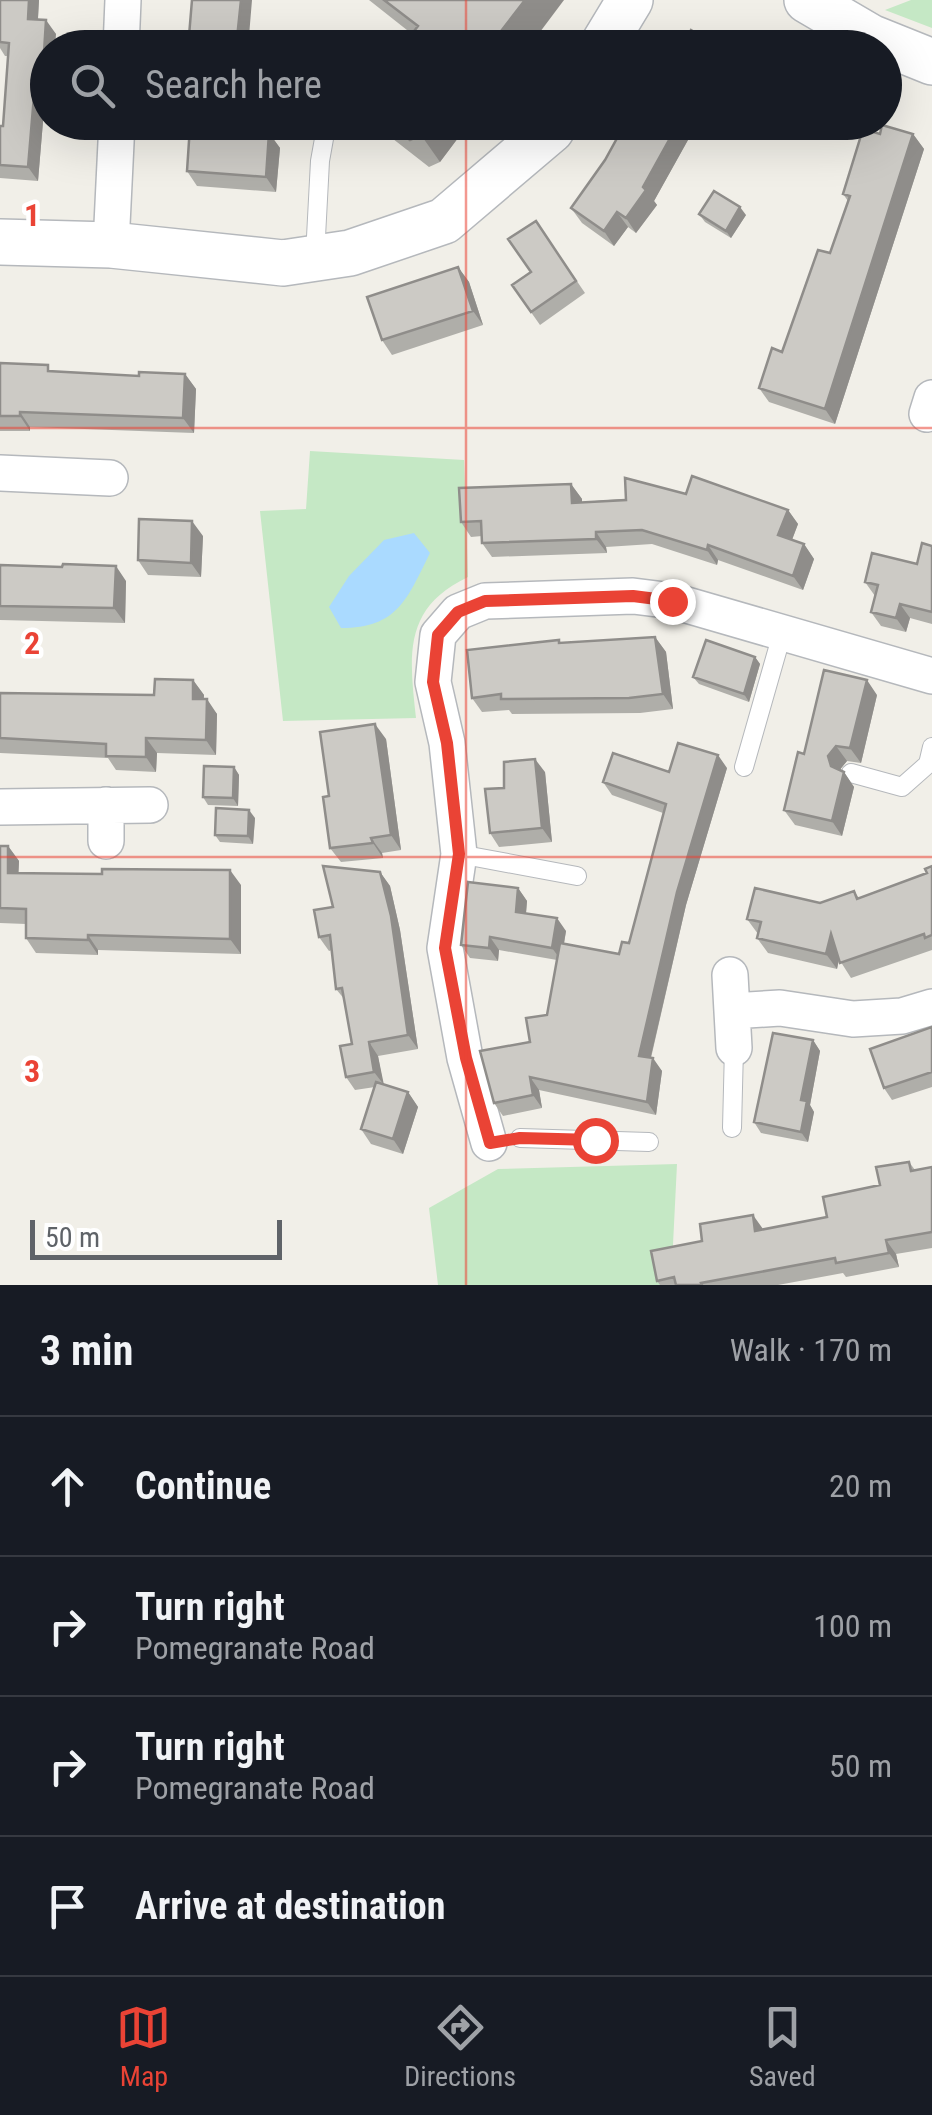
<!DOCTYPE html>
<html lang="en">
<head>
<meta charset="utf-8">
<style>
  body { margin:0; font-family:"Roboto Condensed",sans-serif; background:#20242c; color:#f1f3f6 }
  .scale { position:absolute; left:30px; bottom:25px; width:252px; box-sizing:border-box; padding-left:10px; border:5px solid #5f6368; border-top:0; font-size:28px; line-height:35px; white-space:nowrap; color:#5f6368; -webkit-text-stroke:8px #fff; paint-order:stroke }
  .stop { position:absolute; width:30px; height:30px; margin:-22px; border:8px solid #ea4335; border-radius:50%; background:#fff }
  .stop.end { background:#ea4335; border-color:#fff; box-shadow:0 2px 10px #0008 }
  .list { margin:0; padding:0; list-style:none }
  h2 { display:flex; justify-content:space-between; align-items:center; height:130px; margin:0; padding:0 40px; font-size:42px }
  h2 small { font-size:32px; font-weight:400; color:#9ea1a6 }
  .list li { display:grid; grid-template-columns:65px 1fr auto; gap:30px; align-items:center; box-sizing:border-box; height:140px; padding:0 40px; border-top:2px solid #363941 }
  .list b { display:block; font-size:38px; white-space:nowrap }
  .list p { margin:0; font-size:32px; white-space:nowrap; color:#9ea1a6 }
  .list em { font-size:32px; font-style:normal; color:#9ea1a6 }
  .icon { flex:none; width:55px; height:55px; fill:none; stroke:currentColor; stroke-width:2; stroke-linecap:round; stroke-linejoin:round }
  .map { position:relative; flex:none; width:932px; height:1285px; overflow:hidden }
  .search { position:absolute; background:#171b24; box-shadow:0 10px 40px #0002; left:30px; right:30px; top:30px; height:110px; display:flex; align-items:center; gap:25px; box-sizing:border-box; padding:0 35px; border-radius:55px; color:#9ea1a6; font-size:38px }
  .sheet { height:690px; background:#171b24 }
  nav { display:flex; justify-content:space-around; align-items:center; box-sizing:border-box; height:140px; border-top:2px solid #363941; background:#171b24; font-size:28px; color:#9ea1a6 }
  nav a { display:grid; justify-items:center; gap:5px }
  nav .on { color:#ea4335 }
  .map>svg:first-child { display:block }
</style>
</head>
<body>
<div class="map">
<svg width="932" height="1285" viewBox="0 0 932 1285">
  <rect width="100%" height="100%" fill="#f1efe8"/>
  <!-- green -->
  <path fill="#c5e8c5" d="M911,0H932V28L885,10Z
    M310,451L464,460L468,577C403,608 409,655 416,718L283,721L260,511L306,509Z
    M677,1164L671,1285H438L429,1208L498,1169Z"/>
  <!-- water -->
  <path fill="#aadaff" d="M414,533L430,553C407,599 398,628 341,628L329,607L349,576L384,540Z"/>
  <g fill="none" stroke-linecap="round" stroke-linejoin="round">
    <!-- service casing -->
    <g stroke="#b5b8bc" stroke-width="20">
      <path id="service" d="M315,256L320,161L327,122
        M744,767L782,634
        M851,773L902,787L928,764L932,747
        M459,854L577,876
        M732,1128L734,1048
        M520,1138L649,1142"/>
    </g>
    <!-- minor casing -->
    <g stroke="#b5b8bc" stroke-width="38">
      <path id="minor" d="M121,48L123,0
        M111,245L117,122
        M927,414L932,398
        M0,473L110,478
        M106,805V841
        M0,807L150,805
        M730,975L734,1048
        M732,1011L780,1008L853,1019L902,1016L932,1007
        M489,1143L465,1058L445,948L459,854L447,743L433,682L438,635L458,612L485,601L633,596L673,601L932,676"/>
    </g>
    <!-- tertiary casing -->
    <g stroke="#b5b8bc" stroke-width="48">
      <path id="tertiary" d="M807,0L870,37L932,62
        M601,48L630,0
        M0,242L111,245L283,263L350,253L444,221L551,130L556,122"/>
    </g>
    <!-- service -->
    <use href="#service" stroke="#fff" stroke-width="18"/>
    <!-- minor -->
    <use href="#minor" stroke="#fff" stroke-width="35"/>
    <!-- tertiary -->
    <use href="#tertiary" stroke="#fff" stroke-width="45"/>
  </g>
  <!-- wall -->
  <path fill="#afaea9" d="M0,0H39L38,20L56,34L48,48V98H45L38,181L0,178V126H3L8,56H5L0,48Z
    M369,0H564L412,34Z
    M375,122H470L440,162L429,167L379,128Z
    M626,122H698L654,201L657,205L636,233L628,227L614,246L582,223L571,208L605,160Z
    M269,133L280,148L276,192L197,186L187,171Z
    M880,134H913L924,149L835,424L769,402L759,388L782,352L830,253L848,201L843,194Z
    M699,214L746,215L731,238L705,222Z
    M536,221L585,293L540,325L512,285L531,272Z
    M458,267L469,282L483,325L392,355L382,340Z
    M0,363L52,371L139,376L185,374L196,389L194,433L30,427V431H0Z
    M571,484L582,499V502L686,494L788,510L798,524L792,540L804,544L814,559L803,590L718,560L717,565L652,544L606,547L607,553L492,557L482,543V536L471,537L461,522Z
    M203,536L201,577L148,575L138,560Z
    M932,546V624L910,618L906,632L881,626L871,612L875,596L865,582L917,564Z
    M0,565L126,581L125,623L0,620Z
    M655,637L666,652L673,709L640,713L512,714L509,710L482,712L472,698L561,643Z
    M755,657L760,664L749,702L699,684L693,677Z
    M193,680L204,695L203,699L217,714L216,755L157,753L156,772L116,770L108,758L0,753V693L154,695Z
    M877,695L861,763L847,761L839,770L844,772L854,787L842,836L795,825L784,810L804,754Z
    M386,739L401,850L382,853L383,858L341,862L330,848L329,796Z
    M234,767L239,775L238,806L208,805L203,797Z
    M727,768L686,905L651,1058L662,1071L656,1115L539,1090L542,1108L503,1116L494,1103L547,1015L557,960L499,950L498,961L470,958L461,945L518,888L527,901L526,913L566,931L564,944L619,954L629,943L663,813L612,795L603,782L669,772Z
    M545,772L552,842L499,847L490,833L504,788Z
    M255,818L253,844L220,842L215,835Z
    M0,846H8L19,861L18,873L241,885V954L98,950V955L36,953L26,938V924L0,923Z
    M932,866V950L851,978L839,959L837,969L768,953L757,938L758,934L747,919L820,903L854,891L859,898L927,873Z
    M380,872L390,886L400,930L418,1049L378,1056L383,1084L408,1092L418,1107L403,1154L371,1144L361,1129L375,1087L355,1090L346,1077L352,1044L345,1000L336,989L332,950L329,951L319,937L333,907Z
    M932,1027V1087L892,1100L884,1088Z
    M813,1040L820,1051L810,1105L814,1112L808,1142L761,1133L754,1122Z
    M909,1162L915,1170L932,1167V1248L896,1254L899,1267L846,1277L843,1273L778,1285H660L657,1281L702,1241L827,1217L880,1185Z"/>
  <!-- shaded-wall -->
  <path fill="#8f8d8a" d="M29,0H39L37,33L28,19Z
    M241,0H252L248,48H236Z
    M525,0H564L528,48H488Z
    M46,20L56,34L55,48H48V92L42,85Z
    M35,84L45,98L38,181L28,167Z
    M431,122H470L440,162L421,135Z
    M679,122H698L654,201L657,205L636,233L626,218Z
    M269,133L280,148L276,192L266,177Z
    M913,134L924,149L835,424L825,409Z
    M740,207L746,215L731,238L726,231Z
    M617,212L628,227L614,246L604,231Z
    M458,267L469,282L483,325L473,311Z
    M185,374L196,389L194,433L183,418Z
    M20,412L30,427V431L20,416Z
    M571,484L582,499V517L572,503Z
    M788,510L798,524L788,550L778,535Z
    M192,521L203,536L201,577L191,563Z
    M596,532L606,547L607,553L596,539Z
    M804,544L814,559L803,590L793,576Z
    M708,545L718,560L717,565L707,550Z
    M116,566L126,581L125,623L114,608Z
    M900,604L910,618L906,632L896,618Z
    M655,637L666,652L673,709L663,694Z
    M755,657L760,664L749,702L744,694Z
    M193,680L204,695L203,714L193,699Z
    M867,680L877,695L861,763L850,748Z
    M207,699L217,714L216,755L206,740Z
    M375,724L386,739L401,850L391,835Z
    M146,738L157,753L156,772L146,757Z
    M836,746L847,761L839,771L831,766L828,756Z
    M718,755L727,768L686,905L648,1069L639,1056L677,892Z
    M535,759L545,772L552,842L542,828Z
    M234,767L239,775L238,806L233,798Z
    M844,772L854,787L842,836L832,821Z
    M249,810L255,818L253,844L248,836Z
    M371,838L382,853L383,858L373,843Z
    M8,846L19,861L18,888L8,873Z
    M230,870L241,885V954L230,939Z
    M380,872L390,886L400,930L418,1049L408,1035Z
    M518,888L527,901L525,925L516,912Z
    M557,918L566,931L561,960L552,948Z
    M831,934L841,949L837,969L826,954Z
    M88,935L98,950V955L88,940Z
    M490,937L499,950L498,961L489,948Z
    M813,1040L820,1051L810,1105L814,1112L808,1142L801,1132V1100Z
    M369,1042L378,1056L384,1085L374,1072Z
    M653,1058L662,1071L656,1115L647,1102Z
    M530,1077L539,1090L542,1108L533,1095Z
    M408,1092L418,1107L403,1154L393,1139Z
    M753,1215L763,1229L755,1231Z
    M886,1240L896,1254L899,1267L889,1253Z"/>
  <!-- building -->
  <path fill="#cccac5" stroke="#8f8d8a" stroke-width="2.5" d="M0,0H29L28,19L46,20L42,85L35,84L28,167L0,165V126H3L9,43L0,42Z
    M192,0H241L236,48H188Z
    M384,0H525L488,48H401L418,26Z
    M691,30L720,48H681Z
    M387,122H431L421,135L410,140Z
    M626,122H679L643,187L646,190L626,218L617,212L604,231L571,208L605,160Z
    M882,125L913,134L825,409L759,388L772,348L782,352L818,250L830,253L850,196L843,194L863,129L880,134Z
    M190,126L269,133L266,177L187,171Z
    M714,191L740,207L726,231L699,214Z
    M536,221L576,281L531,312L512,285L531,272L508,239Z
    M458,267L473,311L382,340L367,297Z
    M0,363L48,365V371L139,376V372L185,374L183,418L20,412V416H0Z
    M692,476L788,510L778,535L804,544L793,576L708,545L707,550L642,530L596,532V539L482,543L481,521L461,522L459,488L571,484L572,503L626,500L625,478L686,494Z
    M139,519L192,521L191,563L138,560Z
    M922,543L932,546V612L900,604L896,618L871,612L878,585L865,582L872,553L917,564Z
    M63,564L116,566L114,608L0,606V565L62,567Z
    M655,637L663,694L629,698L501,699V694L472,698L467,650L559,640V643Z
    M706,640L755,657L744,694L693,677Z
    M824,670L867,680L850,748L836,746L828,756L831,766L844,772L832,821L784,810L798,752L804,754Z
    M155,679L193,680V699H207L206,740L146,738V757L106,756V744L0,738V693L154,695Z
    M375,724L391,835L371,838L373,843L330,848L323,797L329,796L320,732Z
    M678,743L718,755L677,892L639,1056L653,1058L647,1102L530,1077L533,1095L494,1103L480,1051L530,1042L526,1018L547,1015L560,943L619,954L622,942L629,943L666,804L603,782L613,753L669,772Z
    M535,759L542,828L490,833L485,789L504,788V762Z
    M204,766L234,767L233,798L203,797Z
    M216,808L249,810L248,836L215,835Z
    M0,846H8V873L102,874V869L230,870V939L88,935V940L26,938V909L0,908Z
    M323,866L380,872L391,916L408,1035L369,1042L374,1072L346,1077L340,1046L352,1044L342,988L336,989L330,935L319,937L314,910L333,907Z
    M932,866V935L925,938L924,934L840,963L831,934L826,954L757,938L761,922L747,919L755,888L820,903L854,891L857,899L927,873L925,869Z
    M468,882L518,888L516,912L557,918L552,948L490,937L489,948L461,945Z
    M932,1027V1072L884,1088L870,1049Z
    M773,1033L813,1040L801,1100L807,1101L801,1132L754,1122Z
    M376,1082L408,1092L393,1139L361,1129Z
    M909,1162L911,1171L932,1167V1232L886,1240L889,1253L836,1263L835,1258L701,1283L702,1285H676L674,1277L657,1281L651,1251L702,1241L700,1224L753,1215L755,1231L827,1217L823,1197L880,1185L876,1167Z"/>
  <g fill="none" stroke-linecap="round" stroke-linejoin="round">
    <!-- route -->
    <path stroke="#ea4335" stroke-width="12" d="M595,1140L520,1138L490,1143L466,1058L445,948L459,854L447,743L433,682L438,635L458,612L485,601L633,596L672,601"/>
  </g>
  <!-- grid -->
  <path fill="none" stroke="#ea4335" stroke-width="2.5" stroke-opacity="0.55" d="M466,0V48M466,122V1285M0,428H932M0,857H932"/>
  <g font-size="32" text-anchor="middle" font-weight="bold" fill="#ea4335" stroke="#fff" stroke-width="9" stroke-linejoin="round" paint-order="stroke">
    <text x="32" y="226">1</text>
    <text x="32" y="654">2</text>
    <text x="32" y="1082">3</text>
  </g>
</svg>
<div class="scale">50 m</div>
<div class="stop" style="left:595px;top:1140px"></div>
<div class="stop end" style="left:672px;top:601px"></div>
<div class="search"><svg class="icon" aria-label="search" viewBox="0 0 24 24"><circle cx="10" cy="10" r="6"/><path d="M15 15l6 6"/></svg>Search here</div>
</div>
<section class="sheet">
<h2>3 min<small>Walk · 170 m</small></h2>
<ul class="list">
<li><svg class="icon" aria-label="ahead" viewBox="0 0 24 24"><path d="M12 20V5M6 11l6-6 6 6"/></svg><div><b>Continue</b></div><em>20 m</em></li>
<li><svg class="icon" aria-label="right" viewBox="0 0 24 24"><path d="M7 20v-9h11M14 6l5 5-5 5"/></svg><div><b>Turn right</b><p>Pomegranate Road</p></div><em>100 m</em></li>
<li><svg class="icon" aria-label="right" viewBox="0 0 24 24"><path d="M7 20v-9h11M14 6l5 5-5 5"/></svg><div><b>Turn right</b><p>Pomegranate Road</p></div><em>50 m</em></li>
<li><svg class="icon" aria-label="arrive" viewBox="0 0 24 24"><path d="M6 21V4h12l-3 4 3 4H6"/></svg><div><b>Arrive at destination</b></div></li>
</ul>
</section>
<nav>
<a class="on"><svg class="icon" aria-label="map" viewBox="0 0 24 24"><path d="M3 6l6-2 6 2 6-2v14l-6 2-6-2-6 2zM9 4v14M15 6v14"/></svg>Map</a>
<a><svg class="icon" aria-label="directions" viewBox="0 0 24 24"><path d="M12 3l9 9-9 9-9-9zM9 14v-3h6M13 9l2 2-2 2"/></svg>Directions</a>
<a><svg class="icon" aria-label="saved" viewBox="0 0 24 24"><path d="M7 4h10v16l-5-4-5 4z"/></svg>Saved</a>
</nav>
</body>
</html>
